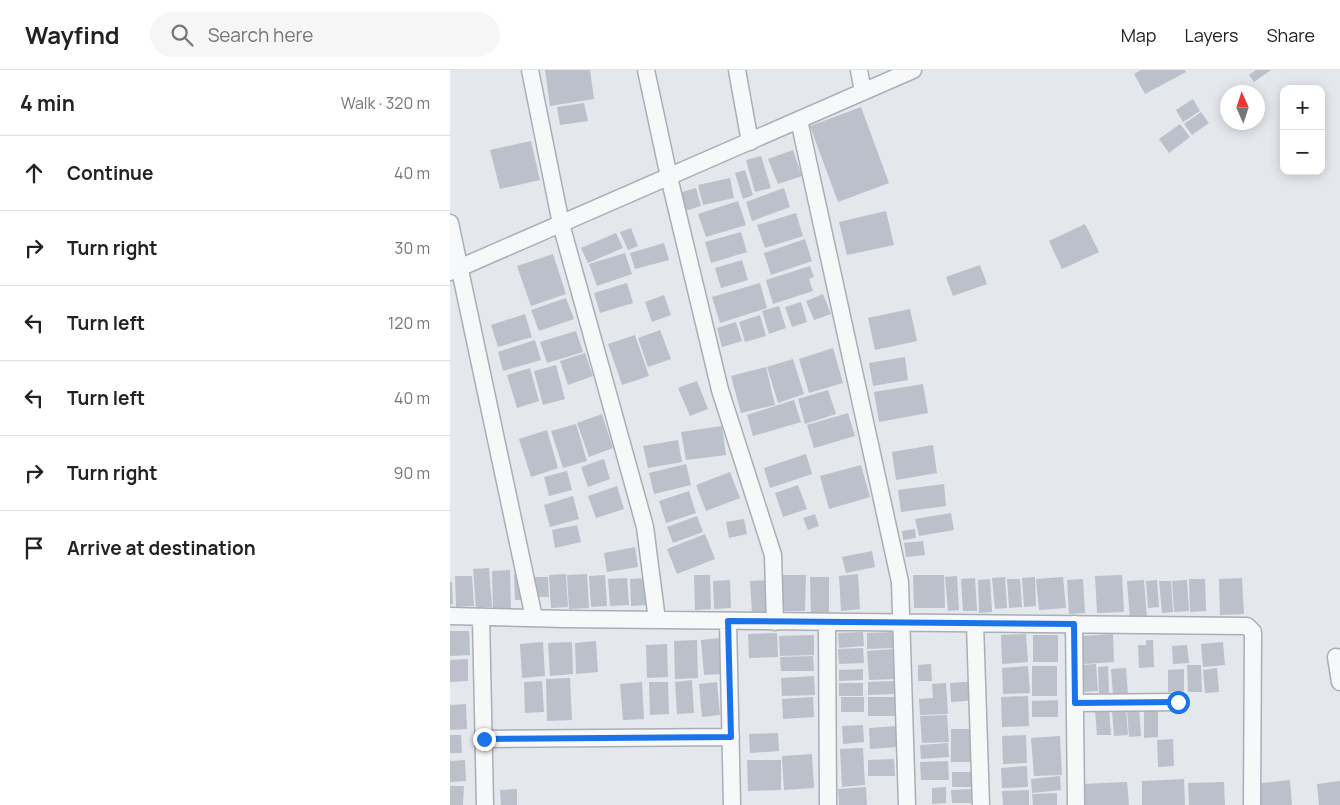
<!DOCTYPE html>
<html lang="en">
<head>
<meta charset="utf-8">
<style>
  body { margin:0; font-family:Manrope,sans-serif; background:#f6f6f6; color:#222 }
  .controls { position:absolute; right:15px; top:15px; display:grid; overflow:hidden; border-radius:10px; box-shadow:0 2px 12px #0003 }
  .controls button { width:45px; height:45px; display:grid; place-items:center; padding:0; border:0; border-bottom:1px solid #e0e0e0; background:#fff; color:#222; font:25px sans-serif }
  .compass { position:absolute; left:770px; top:15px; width:45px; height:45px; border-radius:50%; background:#fff; box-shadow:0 2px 12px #0003; rotate:357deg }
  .stop { position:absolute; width:15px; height:15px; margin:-11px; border:4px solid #1a73e8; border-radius:50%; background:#fff }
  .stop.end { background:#1a73e8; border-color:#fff; box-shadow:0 1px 5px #0008 }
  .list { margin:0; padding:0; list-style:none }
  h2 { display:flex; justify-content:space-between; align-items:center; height:65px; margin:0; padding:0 20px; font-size:21px }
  h2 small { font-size:16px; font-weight:400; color:#767676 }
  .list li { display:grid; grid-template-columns:32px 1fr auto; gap:15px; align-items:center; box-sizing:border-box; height:75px; padding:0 20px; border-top:1px solid #e0e0e0 }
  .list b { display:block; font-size:19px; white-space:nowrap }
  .list em { font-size:16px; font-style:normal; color:#767676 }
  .icon { flex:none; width:28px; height:28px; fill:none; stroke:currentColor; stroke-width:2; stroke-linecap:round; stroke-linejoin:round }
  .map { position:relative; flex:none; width:890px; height:735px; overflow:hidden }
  header { display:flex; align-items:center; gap:30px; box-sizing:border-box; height:70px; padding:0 25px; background:#fff; border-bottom:1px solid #e0e0e0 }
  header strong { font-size:24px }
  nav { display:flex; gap:28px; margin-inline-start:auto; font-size:18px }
  .search { width:350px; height:45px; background:#f6f6f6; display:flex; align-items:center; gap:12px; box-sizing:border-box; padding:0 18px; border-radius:28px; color:#767676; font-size:19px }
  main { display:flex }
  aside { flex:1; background:#fff }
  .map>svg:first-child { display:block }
</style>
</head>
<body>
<header>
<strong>Wayfind</strong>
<div class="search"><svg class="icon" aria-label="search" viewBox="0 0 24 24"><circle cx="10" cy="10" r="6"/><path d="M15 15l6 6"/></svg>Search here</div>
<nav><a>Map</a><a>Layers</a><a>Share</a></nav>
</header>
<main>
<aside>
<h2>4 min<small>Walk · 320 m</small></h2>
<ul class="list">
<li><svg class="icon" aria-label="ahead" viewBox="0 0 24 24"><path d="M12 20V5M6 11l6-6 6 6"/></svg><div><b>Continue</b></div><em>40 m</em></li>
<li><svg class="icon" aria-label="right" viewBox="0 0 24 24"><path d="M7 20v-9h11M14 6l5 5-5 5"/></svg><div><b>Turn right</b></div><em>30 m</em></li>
<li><svg class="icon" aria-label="left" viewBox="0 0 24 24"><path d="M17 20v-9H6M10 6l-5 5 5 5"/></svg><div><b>Turn left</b></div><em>120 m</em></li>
<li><svg class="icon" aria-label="left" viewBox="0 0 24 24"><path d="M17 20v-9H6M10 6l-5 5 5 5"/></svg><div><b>Turn left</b></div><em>40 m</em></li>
<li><svg class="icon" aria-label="right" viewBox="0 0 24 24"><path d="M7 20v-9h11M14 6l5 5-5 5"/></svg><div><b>Turn right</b></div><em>90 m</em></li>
<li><svg class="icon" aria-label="arrive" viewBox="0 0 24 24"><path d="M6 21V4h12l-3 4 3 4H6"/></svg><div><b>Arrive at destination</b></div></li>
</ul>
</aside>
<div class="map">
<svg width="890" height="735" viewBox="0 0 890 735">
  <rect width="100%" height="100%" fill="#e4e7ec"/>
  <!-- building -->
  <path fill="#bbc0ca" d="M95,0H140L144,29L100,36Z
    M691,0H735L736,2L695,24L684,4Z
    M806,0H821L804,12L799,5Z
    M743,29L750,41L733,52L726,40Z
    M134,33L138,51L110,55L107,37Z
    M411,37L439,113L388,132L360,56Z
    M751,42L759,53L742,65L734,54Z
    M730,54L740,67L719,83L709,69Z
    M81,71L90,110L50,119L40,80Z
    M343,80L352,106L328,114L318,89Z
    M311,86L321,118L305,122L296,90Z
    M295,100L303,125L293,129L285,103Z
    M280,108L284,128L253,135L248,115Z
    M246,118L251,136L235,141L229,123Z
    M334,118L340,137L302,151L296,132Z
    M288,131L296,155L256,167L248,144Z
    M436,141L444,175L397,185L389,152Z
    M346,143L353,166L315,178L307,155Z
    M635,154L649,182L612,199L599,171Z
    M181,158L188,176L178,180L170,162Z
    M291,162L297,182L261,193L255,172Z
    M166,163L173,178L138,193L131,178Z
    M355,169L362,191L321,205L314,183Z
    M214,173L219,190L185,199L180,183Z
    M175,183L182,204L147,216L139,194Z
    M103,184L116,224L81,236L67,196Z
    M292,190L298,210L271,218L265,198Z
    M530,195L537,214L503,226L496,207Z
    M360,196L364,207L359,209L363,221L323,234L316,210Z
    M177,213L183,233L150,243L144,223Z
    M310,213L317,238L270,253L262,227Z
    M373,224L381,244L364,250L356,231Z
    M214,225L221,245L202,252L195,232Z
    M116,228L124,249L89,261L81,240Z
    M351,232L357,252L342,257L335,237Z
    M329,236L336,258L319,264L312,241Z
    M460,239L467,271L425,280L418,248Z
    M75,244L82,267L48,277L41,255Z
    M310,245L316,266L295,272L289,252Z
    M286,252L292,271L272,277L267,258Z
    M210,260L221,289L198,297L188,268Z
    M126,261L133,282L97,293L90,272Z
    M185,265L199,306L172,315L158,274Z
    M85,270L91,290L53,301L48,282Z
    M383,278L393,313L359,323L349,289Z
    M135,283L143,306L118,315L110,291Z
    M455,287L458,310L423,316L419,293Z
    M343,289L354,324L328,333L317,297Z
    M106,295L115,329L93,335L84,301Z
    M316,297L325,335L291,343L281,306Z
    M80,298L89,331L67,338L57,305Z
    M247,311L258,339L240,346L228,318Z
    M473,314L478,343L429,352L424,322Z
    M378,320L386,344L355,354L348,329Z
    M344,330L351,352L303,366L297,345Z
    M398,343L405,366L364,378L357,355Z
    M152,344L163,378L139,387L127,353Z
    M126,354L137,391L113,398L101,361Z
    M272,356L276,385L236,390L231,362Z
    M97,360L108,398L81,407L69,369Z
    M228,370L232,392L198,398L193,376Z
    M483,375L487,403L446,410L442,382Z
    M356,384L362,404L320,418L314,398Z
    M154,389L160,409L138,417L131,397Z
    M236,394L241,415L204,424L199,403Z
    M411,395L420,427L379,439L370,406Z
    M117,401L122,420L99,426L94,407Z
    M280,402L290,428L256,441L246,415Z
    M494,414L496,436L451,442L448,420Z
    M348,415L357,439L333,447L325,423Z
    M167,416L174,439L146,448L138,426Z
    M239,421L246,443L216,453L209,431Z
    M123,426L129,449L100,457L94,435Z
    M501,443L504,460L469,466L465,449Z
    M365,444L369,456L358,460L353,448Z
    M247,446L253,462L223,473L217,457Z
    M294,449L297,464L279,468L276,452Z
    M127,455L131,472L105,478L102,460Z
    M465,459L466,468L453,470L452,461Z
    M255,464L265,489L227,504L217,479Z
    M473,471L475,485L456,487L454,473Z
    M185,477L188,497L157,502L154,483Z
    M422,481L425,497L396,503L392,487Z
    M39,498L42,537L26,538L23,499Z
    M60,500L61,541L43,542L42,501Z
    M64,504H78L79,530H65Z
    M116,504L118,537L101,538L99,505Z
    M137,504L139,538L119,539L117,505Z
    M408,504L410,539L391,541L389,506Z
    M155,505L157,536L141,537L139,506Z
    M244,505H260L261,539L245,540Z
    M326,505H356L355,541H325Z
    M463,505H494L495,538H464Z
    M672,505L674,542L647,543L645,506Z
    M5,506H22L24,536L6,537Z
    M507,506L509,540L498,541L495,507Z
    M84,507H98L99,527H84Z
    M360,507H379V544H361Z
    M555,507L557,538L545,539L542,508Z
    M585,507L586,536L574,537L572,508Z
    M613,507L616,538L589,540L586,509Z
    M177,508L179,535L160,536L158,509Z
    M197,508L198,535L181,536L180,509Z
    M525,508L527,541H513L511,509Z
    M792,508L794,544L770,545L769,509Z
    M540,509L542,542L529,543L528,510Z
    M557,509H570L572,537L559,538Z
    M633,509L635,543L619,544L617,510Z
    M739,509H755L756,541L740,542Z
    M280,510L281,538L264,539L263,511Z
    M320,510L323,542L302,544L300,511Z
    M694,510L697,548L680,550L677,511Z
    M707,510L709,537L698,538L696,511Z
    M737,510L739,541L724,542L722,511Z
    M709,511H721L723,542L712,543Z
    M0,512H2L3,534L0,535Z
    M0,561H19L20,585L0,586Z
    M413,562L414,576L389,578L388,563Z
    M443,562V578L417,579V563Z
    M327,563L328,587L299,588L298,564Z
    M576,564L578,592L552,594L551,565Z
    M663,564L664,592L633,594L631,566Z
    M364,565V585L330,586L329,566Z
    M583,565H608V592H583Z
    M270,568L273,604L254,605L251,570Z
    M247,570L248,608L225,609L224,571Z
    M696,570H703L704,597L689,598L688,575H696Z
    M146,571L148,602L126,604L125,573Z
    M93,572L95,606L72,608L70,574Z
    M122,572L123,604L100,606L98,573Z
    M773,572L775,595L753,597L751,574Z
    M217,574L218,607L197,608L196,575Z
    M737,575L739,593L723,594L722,576Z
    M413,578L414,593L389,594L388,579Z
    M444,579L445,609L419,610L417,581Z
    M363,586L364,601H331L330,587Z
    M18,589V611L0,612V590Z
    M481,594L482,611H468V595Z
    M646,594L648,621L632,622L631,595Z
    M737,595H751L752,622H738Z
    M578,596L580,623L553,624L552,598Z
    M582,596H607V626H582Z
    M658,596L659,623H649L648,597Z
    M676,598L678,624L663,625L661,599Z
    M767,598L769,622L755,623L753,600Z
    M413,599V610L389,611V600Z
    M734,599V621L718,622V600Z
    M364,606L365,625L332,626L331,608Z
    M120,608L122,650L97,651L96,609Z
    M242,610L244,643L227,644L225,612Z
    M92,611L94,642L75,643L74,612Z
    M444,611L445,624L418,625V612Z
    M526,611L528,630L501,632L500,613Z
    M192,612L194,649L173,650L170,614Z
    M199,612H218L219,644L200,645Z
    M267,612L270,645L252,647L249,614Z
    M389,613H413V626H389Z
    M496,613L498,644L470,645L469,629L483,628L482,614Z
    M578,626L579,656L552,657L551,627Z
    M363,627L364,647L333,649L332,629Z
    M391,627H414V642H391Z
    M418,627H446V646H418Z
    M608,630V647H582V631Z
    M16,634L17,659L0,660V635Z
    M659,639L661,665H647L645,640Z
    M676,639L678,665L664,666L662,640Z
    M689,639L691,666L679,667L677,640Z
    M694,640H708V667L694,668Z
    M497,645L499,672L472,673L470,646Z
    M413,655L414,672L393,674L392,656Z
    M447,656L448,677L420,679L419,658Z
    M501,659H523V692H501Z
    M328,663L329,681L300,683L299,664Z
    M0,665H11L12,683H0Z
    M576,665L577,693L553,694L552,666Z
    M610,666L612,705L584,706L581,668Z
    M723,669L724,696L708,697L707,670Z
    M498,673L499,687L471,689L470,675Z
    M413,678L415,715L392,717L390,679Z
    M362,684L364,718L334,720L332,686Z
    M444,689L445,706H418V690Z
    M15,690L16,711L0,712V691Z
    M297,690H331V720L298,721Z
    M498,691L499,710H471L470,692Z
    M577,696L578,717L552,718L551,698Z
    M502,702H525V717H502Z
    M610,706L611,720L582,723L581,709Z
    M734,709L735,735H692V711Z
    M840,710L842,735H805L803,714Z
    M890,711V735H869L867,714Z
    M677,712L679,735H634L633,714Z
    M774,712L775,735H739L738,713Z
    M0,716H14L13,735H0Z
    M416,717L417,735H389L388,719Z
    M496,717V733L482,734V718Z
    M67,719V735H51L50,720Z
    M523,719L524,733H502L501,720Z
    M579,720V735H553L552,721Z
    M607,723V735H583L582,724Z"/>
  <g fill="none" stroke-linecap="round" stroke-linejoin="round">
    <!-- street casing -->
    <g stroke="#a9aeb7" stroke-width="19">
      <path id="street" d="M80,0L111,154L195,457L207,550
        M196,0L219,107L270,320L323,485L325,552
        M287,0L300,72
        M409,0L413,22
        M349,50L450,512L457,735
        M0,153L84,548
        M0,202L463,0
        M0,546L115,549L797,556L803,562L802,735
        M31,547L35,735
        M278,551L282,735
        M377,552L378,735
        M525,554L531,735
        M624,554L626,735
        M886,587L890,612
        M625,633L728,632
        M33,669L281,667"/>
    </g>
    <!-- street -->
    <use href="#street" stroke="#f7f8fa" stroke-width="16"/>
  </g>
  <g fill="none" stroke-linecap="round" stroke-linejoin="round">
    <!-- route -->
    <path stroke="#1a73e8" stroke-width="6" d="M34,669L281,667L278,551L624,554L625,633L728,632"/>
  </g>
</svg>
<div class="controls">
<button>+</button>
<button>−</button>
</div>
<svg class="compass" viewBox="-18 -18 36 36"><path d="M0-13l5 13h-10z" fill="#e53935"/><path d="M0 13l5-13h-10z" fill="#767676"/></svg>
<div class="stop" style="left:728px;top:632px"></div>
<div class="stop end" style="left:34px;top:669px"></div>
</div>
</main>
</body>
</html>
